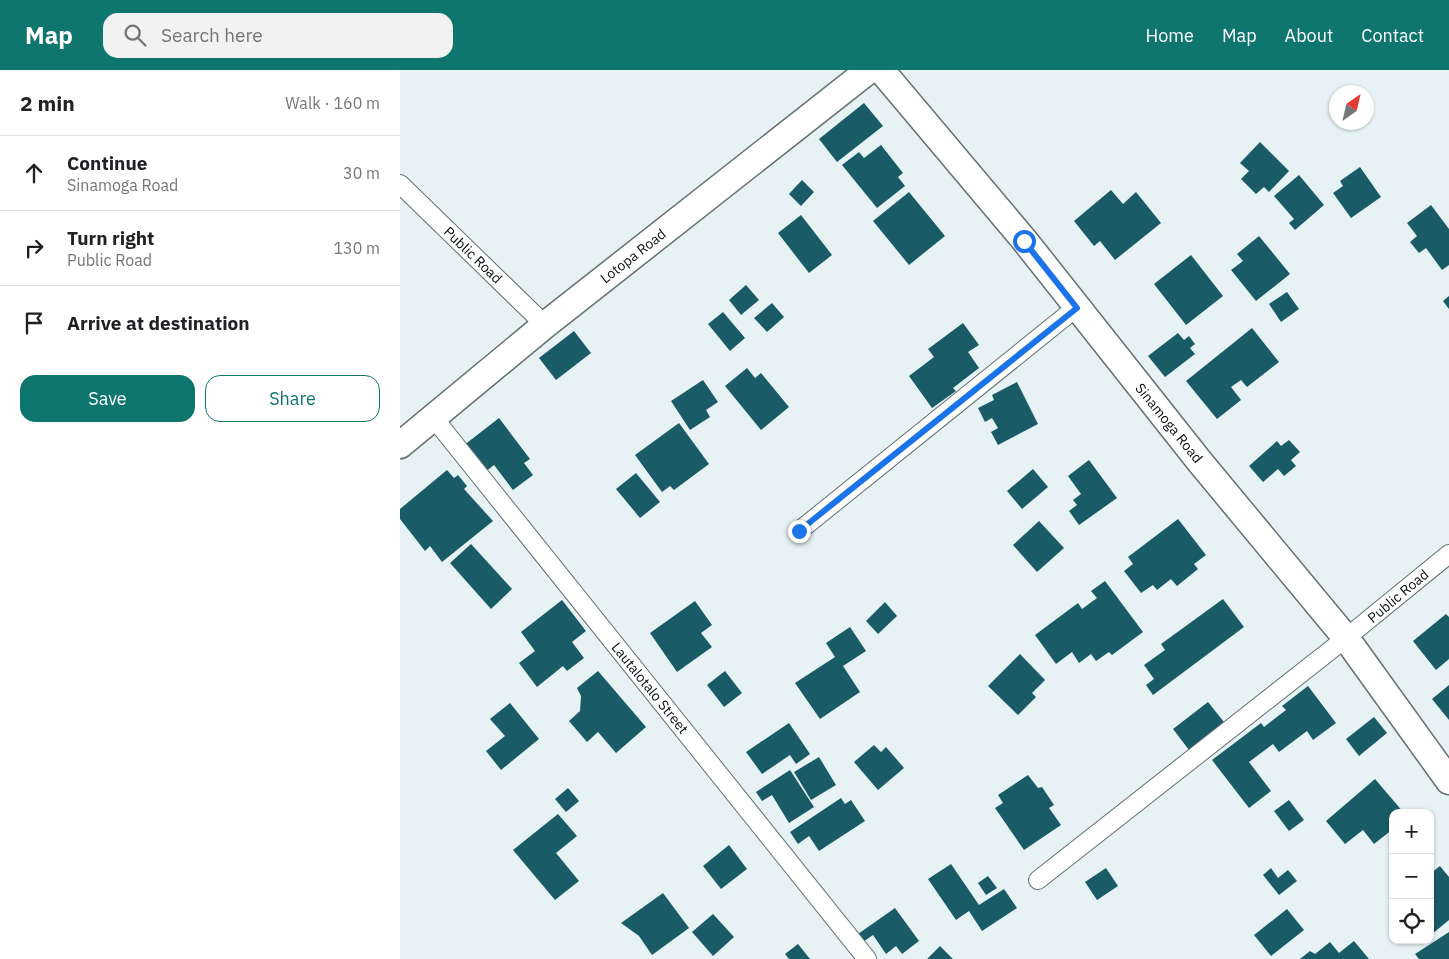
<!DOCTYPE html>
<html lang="en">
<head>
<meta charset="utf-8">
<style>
  body { margin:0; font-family:"IBM Plex Sans",sans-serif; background:#f2f2f2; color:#202124 }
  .controls { position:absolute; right:15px; bottom:15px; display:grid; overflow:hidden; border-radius:10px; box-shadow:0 1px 4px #0004 }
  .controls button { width:45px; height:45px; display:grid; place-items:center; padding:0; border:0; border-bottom:1px solid #e0e0e0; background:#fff; color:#202124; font:25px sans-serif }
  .compass { position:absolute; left:929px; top:15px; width:45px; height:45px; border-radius:50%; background:#fff; box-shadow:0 1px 4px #0004; rotate:34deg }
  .stop { position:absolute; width:15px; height:15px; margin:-11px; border:4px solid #1a73e8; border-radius:50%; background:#fff }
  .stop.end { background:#1a73e8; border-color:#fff; box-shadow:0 1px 5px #0008 }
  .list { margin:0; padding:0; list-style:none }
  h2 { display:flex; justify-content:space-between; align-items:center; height:65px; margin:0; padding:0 20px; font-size:21px }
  h2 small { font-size:16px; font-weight:400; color:#757577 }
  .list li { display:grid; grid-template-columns:32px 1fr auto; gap:15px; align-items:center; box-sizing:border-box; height:75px; padding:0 20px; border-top:1px solid #e0e0e0 }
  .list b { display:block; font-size:19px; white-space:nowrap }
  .list p { margin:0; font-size:16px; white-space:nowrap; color:#757577 }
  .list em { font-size:16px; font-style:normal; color:#757577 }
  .actions { display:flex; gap:10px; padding:15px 20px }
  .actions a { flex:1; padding:11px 0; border:1px solid #0f766e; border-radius:15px; text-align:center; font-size:18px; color:#0f766e }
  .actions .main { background:#0f766e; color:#fff }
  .icon { flex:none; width:28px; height:28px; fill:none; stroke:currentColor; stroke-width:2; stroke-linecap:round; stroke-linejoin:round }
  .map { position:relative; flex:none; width:1049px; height:889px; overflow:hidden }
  header { display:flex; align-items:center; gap:30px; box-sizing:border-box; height:70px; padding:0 25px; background:#0f766e; color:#fff }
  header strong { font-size:24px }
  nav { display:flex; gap:28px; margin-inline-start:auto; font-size:18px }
  .search { width:350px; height:45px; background:#f2f2f2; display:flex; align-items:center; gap:12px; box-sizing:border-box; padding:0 18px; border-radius:15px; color:#757577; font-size:19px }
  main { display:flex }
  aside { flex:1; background:#fff }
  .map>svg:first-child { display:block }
</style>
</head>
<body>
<header>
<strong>Map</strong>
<div class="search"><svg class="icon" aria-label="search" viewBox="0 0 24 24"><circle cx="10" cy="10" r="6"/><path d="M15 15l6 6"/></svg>Search here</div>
<nav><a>Home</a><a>Map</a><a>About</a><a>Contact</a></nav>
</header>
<main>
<aside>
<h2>2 min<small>Walk · 160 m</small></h2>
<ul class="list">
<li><svg class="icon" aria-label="ahead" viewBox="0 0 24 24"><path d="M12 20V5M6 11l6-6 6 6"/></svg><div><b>Continue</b><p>Sinamoga Road</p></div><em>30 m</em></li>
<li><svg class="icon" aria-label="right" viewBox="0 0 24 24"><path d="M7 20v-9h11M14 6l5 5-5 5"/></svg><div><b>Turn right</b><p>Public Road</p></div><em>130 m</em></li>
<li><svg class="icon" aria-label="arrive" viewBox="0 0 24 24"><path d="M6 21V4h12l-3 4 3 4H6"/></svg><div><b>Arrive at destination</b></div></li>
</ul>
<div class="actions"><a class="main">Save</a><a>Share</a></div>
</aside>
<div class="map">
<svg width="1049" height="889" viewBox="0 0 1049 889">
  <rect width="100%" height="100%" fill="#e7f2f4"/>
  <!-- building -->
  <path fill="#195c67" d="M464,33L483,56L437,92L419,69Z
    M860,72L889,101L869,122L864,117L856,124L841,109L849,101L840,93Z
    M481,75L503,103L498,107L505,116L477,138L442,95L459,82L464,88Z
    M960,97L981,127L951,148L933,123L943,116L940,111Z
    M899,105L924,135L895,160L889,153L894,149L874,126Z
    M402,110L414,122L401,136L389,124Z
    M711,120L723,134L736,122L761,153L715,190L700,171L694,176L674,151Z
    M509,122L545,166L509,195L473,151Z
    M1031,135L1049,159V195L1042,200L1026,178L1019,183L1010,172L1017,166L1007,153Z
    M401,145L432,185L409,203L378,163Z
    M859,166L890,204L856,231L831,200L843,191L837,184Z
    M791,185L823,226L786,255L754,214Z
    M346,215L359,230L341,245L329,230Z
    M887,222L899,239L881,252L869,234Z
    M1049,226V239L1043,231Z
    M372,233L384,247L367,262L354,248Z
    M323,242L345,268L330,281L308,254Z
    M563,253L579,275L568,282L579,298L553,318L556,321L532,338L509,306L534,287L528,279Z
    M852,258L879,292L847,317L841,310L831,317L841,330L817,349L786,311Z
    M174,261L191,283L156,310L139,288Z
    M778,263L784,270L789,266L795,274L790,278L795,284L765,307L748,286Z
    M347,298L355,308L361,303L389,337L361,360L325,316Z
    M303,310L318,332L306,340L310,347L290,360L271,331Z
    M617,312L638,354L598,375L591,362L598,358L592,348L585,352L578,338L594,330L592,325Z
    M99,348L130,389L124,393L133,405L113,420L94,395L84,403L63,376Z
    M279,353L309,394L274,420L270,416L262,422L235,385Z
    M889,370L900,382L891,390L896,396L884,406L878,399L863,412L849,396L877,371L881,376Z
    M689,390L717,428L679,455L669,441L677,435L673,430L681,424L668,406Z
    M633,399L648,417L622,439L607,421Z
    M47,400L54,408L58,405L67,416L64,419L93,451L42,492L30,476L25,481L0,449V439Z
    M236,403L260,432L240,448L216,419Z
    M778,449L806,485L794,494L798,499L777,516L771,509L757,520L753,515L741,523L724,501L733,494L728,487Z
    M639,451L664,478L637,502L613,475Z
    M71,474L112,519L91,539L50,493Z
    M705,511L743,562L712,585L709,582L696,591L691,584L679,593L672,582L656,594L635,565L678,533L682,539L697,528L691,521Z
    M823,529L844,557L753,625L746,615L754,609L744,595L765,580L761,574Z
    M162,530L186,561L172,572L184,588L167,601L163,596L137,617L119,593L135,581L121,562Z
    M295,531L312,555L301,563L312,577L277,602L250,563Z
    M485,532L497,546L478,564L466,551Z
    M1046,544L1049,547V589L1036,600L1013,571Z
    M450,557L466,581L443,596L460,622L420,649L395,613L435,587L426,573Z
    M620,584L645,610L632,623L636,627L618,645L588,616Z
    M198,601L246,657L216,683L198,662L187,672L169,651L180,641L181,626L177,618Z
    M325,601L342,623L324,637L307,615Z
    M1049,615V650L1032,629Z
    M908,616L936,653L913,670L907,661L879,682L873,674L849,692L871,721L849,738L812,690L861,653L864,657L886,640L882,636Z
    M808,632L824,652L789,680L773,659Z
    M110,633L139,669L101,700L86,681L105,666L90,649Z
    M974,647L987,663L959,686L946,669Z
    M389,653L410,684L396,694L390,685L362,704L346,682Z
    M474,675L481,682L486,677L504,698L478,720L454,692Z
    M419,687L436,715L411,730L394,702Z
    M390,700L414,737L389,753L372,725L362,731L356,722Z
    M628,705L638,718L642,717L654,735L649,738L661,755L624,780L595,738L603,733L598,725Z
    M975,709L1004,743H993V759L974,774L963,760L945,774L926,751Z
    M168,718L179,731L166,742L155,729Z
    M441,728L445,734L451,730L465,751L419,781L409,766L398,774L390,762Z
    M889,730L904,750L889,761L874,741Z
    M158,744L177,766L156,783L179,811L155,830L113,780Z
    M329,775L347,799L321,819L303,796Z
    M551,794L579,835L604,819L617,838L582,861L569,841L556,850L528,809Z
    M1040,796L1049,807V850L1032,864L1030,862V804Z
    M706,798L718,816L697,830L685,812Z
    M871,798L878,808L888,800L897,811L879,825L863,805Z
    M588,806L597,818L586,825L578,813Z
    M263,823L289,858L252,885L239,866L221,853Z
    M495,838L519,871L502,884L496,876L486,884L473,865L463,872L458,864Z
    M887,839L904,860L871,886L854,865Z
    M313,844L334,867L313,886L292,862Z
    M1049,862V889H1019L1015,884Z
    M954,871L969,889H900L910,881L915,884L930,872L939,883Z
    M398,874L410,889H389L385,884Z
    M540,876L553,889H527Z"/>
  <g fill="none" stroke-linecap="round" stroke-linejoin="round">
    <!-- street casing -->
    <g stroke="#656f70" stroke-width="20">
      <path id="street" d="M0,114L145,255
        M33,347L467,889
        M399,461L677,237
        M638,810L946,568L1049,484"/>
    </g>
    <!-- secondary casing -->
    <g stroke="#656f70" stroke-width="29">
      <path id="secondary" d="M481,0L625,171L800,392L946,568L1049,711
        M0,375L145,255L469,0"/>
    </g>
    <!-- street -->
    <use href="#street" stroke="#fff" stroke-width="18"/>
    <!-- secondary -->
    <use href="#secondary" stroke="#fff" stroke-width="26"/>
  </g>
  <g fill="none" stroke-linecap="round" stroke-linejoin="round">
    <!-- route -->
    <path stroke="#1a73e8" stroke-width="6" d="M399,461L677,238L624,171"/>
  </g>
  <g text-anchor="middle" stroke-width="5" stroke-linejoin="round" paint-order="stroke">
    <!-- street labels -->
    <g font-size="14" fill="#0a0d0e" stroke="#fff">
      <text transform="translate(73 185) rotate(44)" y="5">Public Road</text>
      <text transform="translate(233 186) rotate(-38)" y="5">Lotopa Road</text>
      <text transform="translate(769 353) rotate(51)" y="5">Sinamoga Road</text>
      <text transform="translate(998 526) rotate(-40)" y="5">Public Road</text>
      <text transform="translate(250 618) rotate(51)" y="5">Lautalotalo Street</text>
    </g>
  </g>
</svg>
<div class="controls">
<button>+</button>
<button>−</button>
<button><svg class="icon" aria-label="locate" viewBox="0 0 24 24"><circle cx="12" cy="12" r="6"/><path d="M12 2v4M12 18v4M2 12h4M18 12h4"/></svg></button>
</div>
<svg class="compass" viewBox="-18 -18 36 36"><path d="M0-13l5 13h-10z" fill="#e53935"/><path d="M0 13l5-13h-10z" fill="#757577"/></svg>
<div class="stop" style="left:624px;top:171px"></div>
<div class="stop end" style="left:399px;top:461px"></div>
</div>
</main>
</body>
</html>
